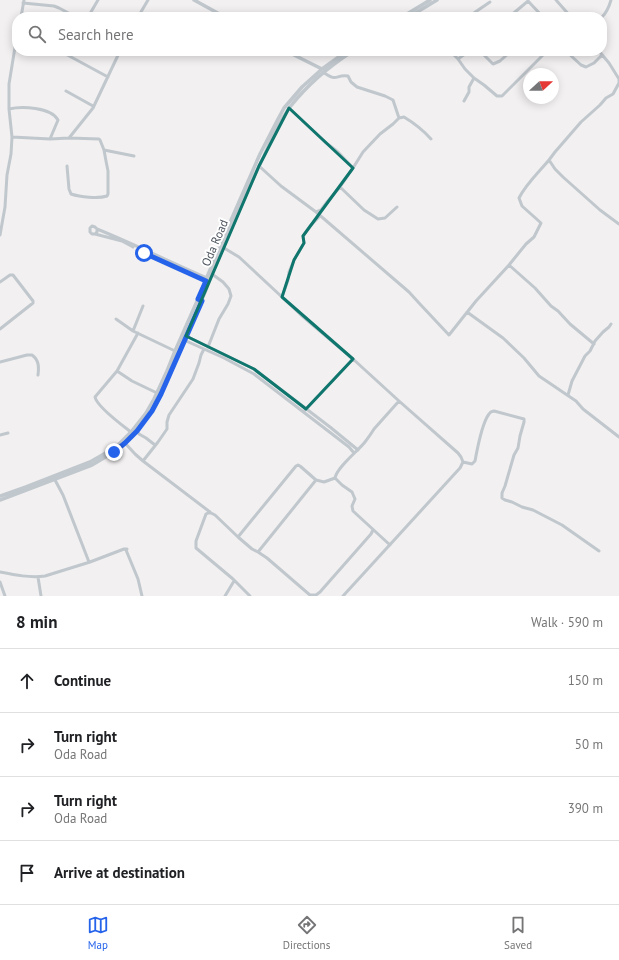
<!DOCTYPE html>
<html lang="en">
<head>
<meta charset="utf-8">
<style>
  body { margin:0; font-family:"PT Sans",sans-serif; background:#f2f2f2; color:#202124 }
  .compass { position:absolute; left:523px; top:68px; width:36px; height:36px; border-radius:50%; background:#fff; box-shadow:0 2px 10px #0003; rotate:69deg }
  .stop { position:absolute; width:12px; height:12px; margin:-9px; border:3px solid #2563eb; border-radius:50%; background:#fff }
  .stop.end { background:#2563eb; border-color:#fff; box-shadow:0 1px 4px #0008 }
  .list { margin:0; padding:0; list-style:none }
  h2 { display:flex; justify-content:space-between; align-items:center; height:52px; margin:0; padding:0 16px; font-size:17px }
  h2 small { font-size:13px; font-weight:400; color:#757577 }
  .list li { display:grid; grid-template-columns:26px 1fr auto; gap:12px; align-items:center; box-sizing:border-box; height:64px; padding:0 16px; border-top:1px solid #e0e0e0 }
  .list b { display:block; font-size:15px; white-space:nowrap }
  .list p { margin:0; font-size:13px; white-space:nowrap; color:#757577 }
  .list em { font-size:13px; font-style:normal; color:#757577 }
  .icon { flex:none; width:22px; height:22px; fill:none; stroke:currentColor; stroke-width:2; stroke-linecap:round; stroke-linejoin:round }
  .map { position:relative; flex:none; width:619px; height:596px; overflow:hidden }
  .search { position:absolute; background:#fff; box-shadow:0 2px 10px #0003; left:12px; right:12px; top:12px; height:44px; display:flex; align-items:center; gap:10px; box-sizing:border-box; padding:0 14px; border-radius:16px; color:#757577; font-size:15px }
  .sheet { height:308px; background:#fff }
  nav { display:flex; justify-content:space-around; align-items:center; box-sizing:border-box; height:56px; border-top:1px solid #e0e0e0; background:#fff; font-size:11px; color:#757577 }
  nav a { display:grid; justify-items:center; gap:2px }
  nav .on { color:#2563eb }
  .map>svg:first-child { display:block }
</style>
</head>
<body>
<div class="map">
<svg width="619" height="596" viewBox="0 0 619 596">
  <rect width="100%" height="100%" fill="#f2f0f0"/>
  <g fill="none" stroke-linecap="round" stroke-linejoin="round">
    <!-- minor -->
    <path stroke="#c0c7cd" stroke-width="3" d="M556,0L571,17
      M528,1L543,17
      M23,3L54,6L59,8L76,17
      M21,17L24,0
      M88,17L98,0
      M138,17L148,0
      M468,17L490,2
      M509,17L528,1
      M602,17C607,12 609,7 611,0
      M60,51L108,77
      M450,51L458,59L469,51
      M480,51L493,64L500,61L511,51
      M599,51L609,63L619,79
      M568,53L581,65L586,67L594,63L602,55
      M458,59L465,69L474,78L484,85L497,96H502L547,51
      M323,72C338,83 335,74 348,76L351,82L357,87L385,96L393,100L399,118
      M619,80V83L613,94L606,98L600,105L581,122L555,152L549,160L555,169L563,177L600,210L619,224
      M66,91L93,106
      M464,101L469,92V87L474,78
      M289,108L325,142L338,152L353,168
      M9,109C21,106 51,107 58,120L50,139
      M12,137L50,139L69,138L99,139L100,140L104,150L106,161L108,171V194L107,196C98,199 80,197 71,194L69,189L67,166
      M69,138L93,108L120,51
      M104,150L134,156
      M259,166L281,186L316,212L409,292L419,303L449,335L476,301L509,265L526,244L534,237L541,223L522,206L519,198C526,184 539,172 549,160
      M340,187L364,210L378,219L385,218L397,207
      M316,212L321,210L327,202L340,187L353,168L363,152L380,134L393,124L399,118L404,117C414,123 423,130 431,139
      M97,229V232L95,234H92L90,232V228L92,226L95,227L97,229C134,244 170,262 207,278
      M95,234L122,241L133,247
      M0,235L5,207L7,175L11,154L12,137L9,109V84L17,35
      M224,248L239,257L282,297L301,315L353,359L399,401L458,453L461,457L463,462L460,468L343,596
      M139,250L206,281
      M509,265L535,288L551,306L558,311L570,324L594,344
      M0,282L10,275H13L33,301V303L0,329
      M282,297L288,280L289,272L294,260L304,243L303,236L310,226L320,216
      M467,312L503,338L524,358L539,376L576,401L583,409L619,437
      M116,319L133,331L175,351
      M133,331L143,306
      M186,336L254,369L330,427L358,450
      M184,340L224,358L254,374L349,447L354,453
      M208,347L219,319L228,304L231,296L229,289L223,282L212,274
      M0,362L27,355H32C39,360 39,367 38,375
      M117,371L132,381L157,393
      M568,395L572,381L585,356L590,351L595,341L603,332L609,327L611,324
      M305,410L353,359
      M137,431L139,434L146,438L155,445
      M131,432C122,425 97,407 95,397L117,371L138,333
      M0,435L8,433
      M125,443L135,454L143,461L210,512
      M143,461L158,442L167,429V422L169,415L193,379L199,363L201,355L204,349
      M463,462L472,464L475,461C477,450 482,423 489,414C491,411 491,412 494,411L524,419V422L520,436L518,448L514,455L505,486L502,493V498L505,500L512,502L522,507L533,510L562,525L599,551
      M335,478L342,485L352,492L355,499L352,506L353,511L390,545
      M55,480L63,495L89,562
      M238,537L296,466L298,465L300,466L316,480L324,482L335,478C337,467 358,451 365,442C368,438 371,434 374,429C382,420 390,411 399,401
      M258,552L316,480
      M0,572C15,575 30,578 45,576L90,562L124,549H127H125L126,550L138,579L142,596
      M38,577L41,596
      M0,582L5,596
      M310,595H316L320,592L371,534L373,530
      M225,596L234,581
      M250,596L233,579L196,548V541L206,514L208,513H211L215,515L238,537L252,549L258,552L267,558L311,596"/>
    <!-- tertiary -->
    <path stroke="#c0c7cd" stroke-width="3.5" d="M194,0L225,17
      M402,17L430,0
      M409,17L437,0
      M286,51L322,69
      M0,496L26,487L90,462L116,447L131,432L146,413L154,399L167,371L175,351L198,299L221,243L260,154L278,119L284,108L302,87L322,69L347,51
      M0,500L92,465L114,452L132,437L152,411L156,403L206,290L212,274C229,234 245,194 264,156C271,139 279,122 290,107C308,84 328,67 353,51"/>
  </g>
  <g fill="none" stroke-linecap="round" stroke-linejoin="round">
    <!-- route -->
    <path stroke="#2563eb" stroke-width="5" d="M114,452L125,443L137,431L152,411L161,394L202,301L198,299L206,281L144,253"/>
  </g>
  <!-- marked area -->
  <path fill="none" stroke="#0f766e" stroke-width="3" stroke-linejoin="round" d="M289,108L353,168L303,236L304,243L294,260L282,297L353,359L306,409L254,369L186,336L259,166Z"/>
  <g text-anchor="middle" stroke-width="4" stroke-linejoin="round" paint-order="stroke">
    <!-- street labels -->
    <g font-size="12" fill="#4a525c" stroke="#fff">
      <text transform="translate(215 243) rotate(-67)" y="4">Oda Road</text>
    </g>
  </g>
</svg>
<svg class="compass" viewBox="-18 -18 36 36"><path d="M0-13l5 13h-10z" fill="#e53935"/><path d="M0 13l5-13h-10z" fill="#757577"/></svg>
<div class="stop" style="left:144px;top:253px"></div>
<div class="stop end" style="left:114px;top:452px"></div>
<div class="search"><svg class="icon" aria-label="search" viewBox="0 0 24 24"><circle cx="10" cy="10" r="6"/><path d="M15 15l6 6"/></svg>Search here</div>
</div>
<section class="sheet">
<h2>8 min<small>Walk · 590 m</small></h2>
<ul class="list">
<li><svg class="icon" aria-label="ahead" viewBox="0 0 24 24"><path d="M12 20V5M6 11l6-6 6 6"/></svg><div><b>Continue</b></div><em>150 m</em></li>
<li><svg class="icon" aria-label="right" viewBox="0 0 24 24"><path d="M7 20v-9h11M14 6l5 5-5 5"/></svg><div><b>Turn right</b><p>Oda Road</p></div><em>50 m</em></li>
<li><svg class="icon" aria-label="right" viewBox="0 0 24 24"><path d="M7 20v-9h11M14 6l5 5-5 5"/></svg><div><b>Turn right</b><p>Oda Road</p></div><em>390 m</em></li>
<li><svg class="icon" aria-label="arrive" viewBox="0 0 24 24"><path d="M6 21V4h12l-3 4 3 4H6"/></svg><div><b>Arrive at destination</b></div></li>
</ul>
</section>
<nav>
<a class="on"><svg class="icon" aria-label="map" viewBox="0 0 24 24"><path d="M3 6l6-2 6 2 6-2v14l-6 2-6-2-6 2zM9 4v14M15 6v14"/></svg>Map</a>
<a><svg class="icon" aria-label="directions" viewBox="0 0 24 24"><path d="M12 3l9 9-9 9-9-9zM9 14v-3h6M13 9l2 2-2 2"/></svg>Directions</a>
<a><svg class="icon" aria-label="saved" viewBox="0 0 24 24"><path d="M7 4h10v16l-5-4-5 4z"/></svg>Saved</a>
</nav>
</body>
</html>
